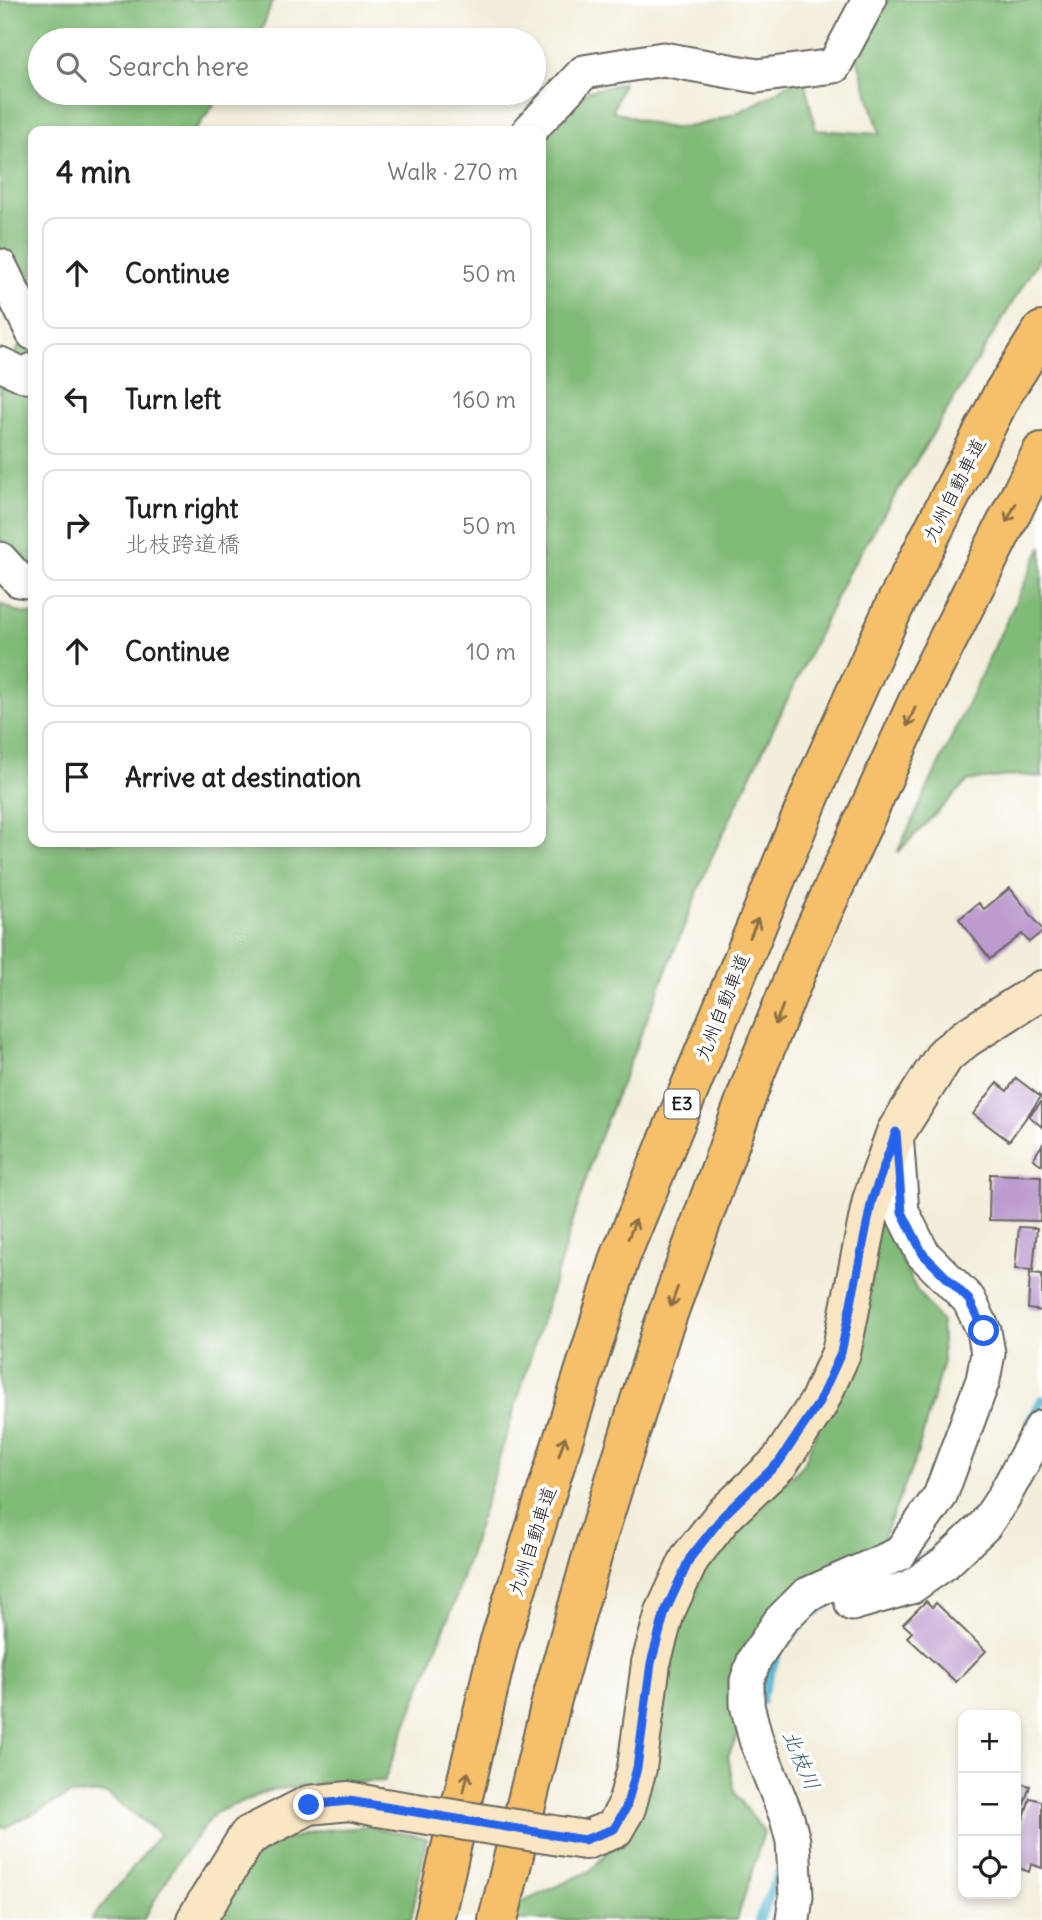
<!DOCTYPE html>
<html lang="en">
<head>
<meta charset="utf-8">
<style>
  body { margin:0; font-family:Delius,"Klee One",sans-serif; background:#f6f6f6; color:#202124 }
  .controls { position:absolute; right:21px; bottom:21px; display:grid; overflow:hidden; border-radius:14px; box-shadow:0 4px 10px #0003 }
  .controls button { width:63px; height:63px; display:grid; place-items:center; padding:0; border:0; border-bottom:2px solid #e0e0e0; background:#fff; color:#202124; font:35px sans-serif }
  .stop { position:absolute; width:21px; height:21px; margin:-16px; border:5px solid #2563eb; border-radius:50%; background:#fff }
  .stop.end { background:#2563eb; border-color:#fff; box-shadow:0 2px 7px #0008 }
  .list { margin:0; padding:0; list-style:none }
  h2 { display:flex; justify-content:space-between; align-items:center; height:91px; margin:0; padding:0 28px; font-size:30px }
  h2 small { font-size:23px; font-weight:400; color:#757577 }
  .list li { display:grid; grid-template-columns:46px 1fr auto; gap:21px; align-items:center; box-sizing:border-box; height:112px; margin:0 14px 14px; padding:0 14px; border:2px solid #e0e0e0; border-radius:14px }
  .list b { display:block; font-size:26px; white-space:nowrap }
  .list p { margin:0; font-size:23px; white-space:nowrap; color:#757577 }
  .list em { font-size:23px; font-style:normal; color:#757577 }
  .icon { flex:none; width:38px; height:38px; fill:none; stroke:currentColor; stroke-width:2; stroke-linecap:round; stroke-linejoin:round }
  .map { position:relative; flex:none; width:1042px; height:1920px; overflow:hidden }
  .search { position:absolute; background:#fff; box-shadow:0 4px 10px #0003; left:28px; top:28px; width:518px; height:77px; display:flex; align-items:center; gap:18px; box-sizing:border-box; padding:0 24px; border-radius:38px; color:#757577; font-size:26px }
  .panel { position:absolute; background:#fff; box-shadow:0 4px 10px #0003; left:28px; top:126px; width:518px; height:721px; border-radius:14px }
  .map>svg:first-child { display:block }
</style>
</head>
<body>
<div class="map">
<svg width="1042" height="1920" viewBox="0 0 1042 1920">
  <rect width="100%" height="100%" fill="#fff"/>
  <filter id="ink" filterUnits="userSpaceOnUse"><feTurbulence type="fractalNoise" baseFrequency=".0143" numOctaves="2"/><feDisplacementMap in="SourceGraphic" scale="14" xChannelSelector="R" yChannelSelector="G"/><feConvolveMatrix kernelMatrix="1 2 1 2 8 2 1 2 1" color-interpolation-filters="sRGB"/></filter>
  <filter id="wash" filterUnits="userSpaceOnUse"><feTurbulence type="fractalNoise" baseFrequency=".00686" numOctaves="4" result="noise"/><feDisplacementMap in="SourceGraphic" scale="28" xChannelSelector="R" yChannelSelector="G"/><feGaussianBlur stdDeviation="1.57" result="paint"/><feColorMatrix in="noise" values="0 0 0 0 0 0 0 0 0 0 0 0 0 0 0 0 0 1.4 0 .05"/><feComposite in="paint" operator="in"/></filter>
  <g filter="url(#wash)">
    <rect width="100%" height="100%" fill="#f3eedb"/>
    <!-- forest -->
    <path fill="#81bb78" stroke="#4e6c4a" stroke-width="2" d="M0,0H273L258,40H40V93H222L195,131H33V578L0,564V359L13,357L29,328L0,250Z
      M876,0H1042V254L848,573L710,861L596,1147L454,1604L384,1781L321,1783L268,1791L215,1813L176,1864L143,1920H91L160,1834L106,1793L70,1795L4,1828L0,1827V604L21,613L33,614V842H541V131L527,128L589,91L623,83L613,111C628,115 662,129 676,128C723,125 765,101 803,74L816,130L880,134L855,51Z
      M1042,546V777L1017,775L968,781L897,853Z
      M878,1213L916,1289L941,1322L943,1362L917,1455L875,1559L809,1616L773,1660L728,1756L735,1793L764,1832L737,1920H510L512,1907L590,1871L629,1829L659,1665L707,1564L804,1464L826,1405Z
      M370,1827L427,1838L411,1920H210L244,1864L283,1840L324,1830Z"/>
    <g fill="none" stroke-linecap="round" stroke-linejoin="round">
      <!-- stream -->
      <path stroke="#51b4cf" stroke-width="10" d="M1030,1422L1042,1400
        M885,1580L927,1557
        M761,1701V1697L778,1651L808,1616L830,1601
        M759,1920L782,1866"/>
    </g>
    <g id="blocks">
      <!-- building -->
      <path fill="#bd9bcf" d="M1010,888L1042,929V932L1029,942L1022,934L990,959L959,919L979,903L984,909Z
        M1016,1078L1041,1097L1009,1141L973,1114L997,1083L1007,1091Z
        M1042,1101V1127L1029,1116Z
        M1042,1145V1165L1033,1159Z
        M990,1174L1041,1176L1040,1221L989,1220Z
        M1019,1227L1037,1228L1033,1270L1015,1269Z
        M1030,1273L1042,1274V1311L1028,1309Z
        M926,1601L932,1607L936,1603L986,1651L956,1682L907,1637L912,1632L903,1624Z
        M1016,1782L1030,1786L1016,1827Z
        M1030,1798L1042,1801V1868L1031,1864L1029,1872L1016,1867V1835L1018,1836Z"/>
    </g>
  </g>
  <g filter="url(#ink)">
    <use href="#blocks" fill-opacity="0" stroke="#67665f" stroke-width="2"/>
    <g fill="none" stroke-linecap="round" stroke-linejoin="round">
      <!-- street casing -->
      <g stroke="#67665f" stroke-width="37">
        <path id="street" d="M529,131L584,72L663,59L757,76L834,66L869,0
          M0,266L33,333
          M0,364L26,376L33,370
          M0,559L19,580L33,582
          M845,1578L852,1604L911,1587L945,1563L985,1525L1003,1498L1042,1427
          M793,1920L796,1896L793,1841L787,1818L756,1740L747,1705V1681L755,1658L780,1621L806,1595L899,1554L940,1496L983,1380L988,1353L984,1331L969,1300L923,1254L902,1212L896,1134"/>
      </g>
      <!-- secondary casing -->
      <g stroke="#67665f" stroke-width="42">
        <path id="secondary" d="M585,1840L614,1829L626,1808L637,1768L651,1663L665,1612L690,1558L723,1516L779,1463L818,1404L841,1353L872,1200L896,1132L945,1055L966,1038L1042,990
          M196,1920L248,1836L309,1805L349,1801L378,1807"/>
      </g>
      <!-- highway casing -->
      <g stroke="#67665f" stroke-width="42">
        <path id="highway" d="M434,1920L499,1644L621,1255L820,772L894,607L1002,395L1042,331
          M498,1920L552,1699L598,1535L662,1330L756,1071L802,958L926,683L1042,452"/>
      </g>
      <!-- street -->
      <use href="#street" stroke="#fff" stroke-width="33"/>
      <!-- secondary -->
      <use href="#secondary" stroke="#fbe6c4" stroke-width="38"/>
      <!-- highway -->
      <use href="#highway" stroke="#f6c06b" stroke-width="38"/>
      <!-- secondary-bridge casing -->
      <g stroke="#67665f" stroke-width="42" stroke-linecap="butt">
        <path id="secondary-bridge" d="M378,1807L585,1840"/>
      </g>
      <!-- secondary-bridge -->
      <use href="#secondary-bridge" stroke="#fbe6c4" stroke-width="38"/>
    </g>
    <!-- one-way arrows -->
    <defs><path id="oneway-shaft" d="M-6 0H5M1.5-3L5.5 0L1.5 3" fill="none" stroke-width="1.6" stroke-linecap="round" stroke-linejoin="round" transform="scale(1.75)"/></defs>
    <g stroke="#896e44">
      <use href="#oneway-shaft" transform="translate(1011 513) rotate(117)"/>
      <use href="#oneway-shaft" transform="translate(911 717) rotate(114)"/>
      <use href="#oneway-shaft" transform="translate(754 928) rotate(-67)"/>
      <use href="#oneway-shaft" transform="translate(779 1015) rotate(112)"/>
      <use href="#oneway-shaft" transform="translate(632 1229) rotate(-68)"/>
      <use href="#oneway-shaft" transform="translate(674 1297) rotate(110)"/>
      <use href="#oneway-shaft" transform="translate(562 1446) rotate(-72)"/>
      <use href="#oneway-shaft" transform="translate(466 1782) rotate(-77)"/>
    </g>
  </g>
  <g fill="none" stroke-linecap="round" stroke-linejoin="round" filter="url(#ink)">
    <!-- route -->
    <path stroke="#2563eb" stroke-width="9" d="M309,1805L349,1801L584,1840L614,1829L626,1808L637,1768L651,1663L665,1612L690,1558L723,1516L779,1462L818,1404L841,1353L872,1200L896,1132L902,1212L923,1254L969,1300L984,1331"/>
  </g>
  <g text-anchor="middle" stroke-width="7" stroke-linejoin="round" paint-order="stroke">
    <!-- shield labels -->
    <rect fill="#fff" stroke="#606060" stroke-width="2" x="664.5" y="1089.5" width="35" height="29" rx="5"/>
    <g font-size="18" font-weight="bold" fill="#1c1c1c">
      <text x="682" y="1110">E3</text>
    </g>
    <!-- street labels -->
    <g font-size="19" fill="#1c1c1c" stroke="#fff">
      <text transform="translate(954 490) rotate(-63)" y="7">九州自動車道</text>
      <text transform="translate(722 1007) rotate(-68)" y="7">九州自動車道</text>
      <text transform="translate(532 1541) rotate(-72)" y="7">九州自動車道</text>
    </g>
    <!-- water labels -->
    <g font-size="21" font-style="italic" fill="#34606d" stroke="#fff">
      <text transform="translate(801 1760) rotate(67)" y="7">北枝川</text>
    </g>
  </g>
</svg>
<div class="controls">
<button>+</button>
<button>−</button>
<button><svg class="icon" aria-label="locate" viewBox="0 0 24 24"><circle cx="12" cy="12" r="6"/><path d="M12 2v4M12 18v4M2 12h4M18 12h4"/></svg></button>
</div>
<div class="stop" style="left:984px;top:1331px"></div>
<div class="stop end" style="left:309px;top:1805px"></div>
<div class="search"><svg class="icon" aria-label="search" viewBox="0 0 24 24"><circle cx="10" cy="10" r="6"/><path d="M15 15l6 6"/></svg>Search here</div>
<section class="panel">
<h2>4 min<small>Walk · 270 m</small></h2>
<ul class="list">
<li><svg class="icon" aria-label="ahead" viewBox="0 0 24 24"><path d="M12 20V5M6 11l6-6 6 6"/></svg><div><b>Continue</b></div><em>50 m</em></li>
<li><svg class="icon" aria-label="left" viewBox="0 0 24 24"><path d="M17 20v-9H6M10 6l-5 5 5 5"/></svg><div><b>Turn left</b></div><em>160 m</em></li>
<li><svg class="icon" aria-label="right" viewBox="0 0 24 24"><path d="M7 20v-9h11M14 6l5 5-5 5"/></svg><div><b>Turn right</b><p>北枝跨道橋</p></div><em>50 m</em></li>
<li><svg class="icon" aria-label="ahead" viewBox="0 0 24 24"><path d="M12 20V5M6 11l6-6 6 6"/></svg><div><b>Continue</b></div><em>10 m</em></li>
<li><svg class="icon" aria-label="arrive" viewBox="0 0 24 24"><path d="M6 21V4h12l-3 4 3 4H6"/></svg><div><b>Arrive at destination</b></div></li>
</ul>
</section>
</div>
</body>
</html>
